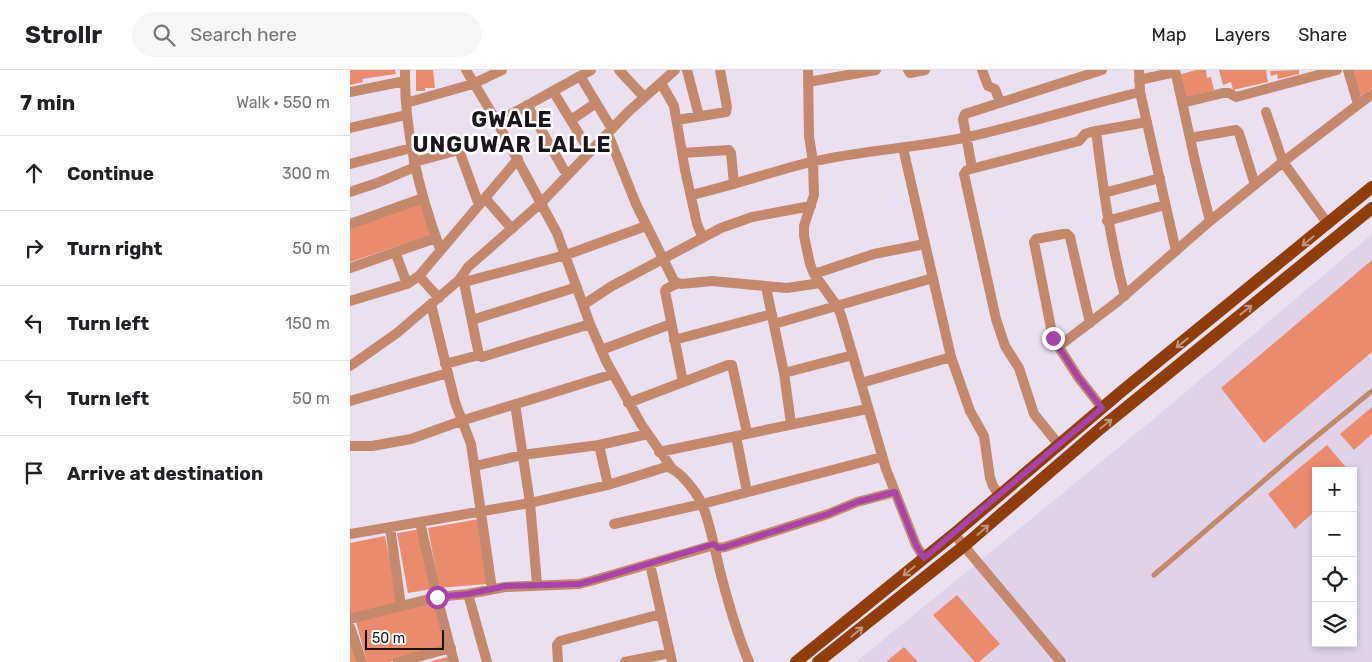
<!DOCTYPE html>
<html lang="en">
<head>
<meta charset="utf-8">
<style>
  body { margin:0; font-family:Rubik,sans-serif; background:#f6f6f6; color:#202124 }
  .controls { position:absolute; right:15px; bottom:15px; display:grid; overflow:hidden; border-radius:0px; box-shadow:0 2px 8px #0003 }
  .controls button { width:45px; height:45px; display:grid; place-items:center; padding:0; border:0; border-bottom:1px solid #e0e0e0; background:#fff; color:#202124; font:25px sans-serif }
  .scale { position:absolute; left:15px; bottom:12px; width:79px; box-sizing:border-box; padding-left:5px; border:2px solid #19151b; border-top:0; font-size:14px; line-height:18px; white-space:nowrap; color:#19151b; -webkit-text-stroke:4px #fff; paint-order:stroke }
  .stop { position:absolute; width:15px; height:15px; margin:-11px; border:4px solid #a843a8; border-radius:50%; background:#fff }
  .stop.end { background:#a843a8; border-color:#fff; box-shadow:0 1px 5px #0008 }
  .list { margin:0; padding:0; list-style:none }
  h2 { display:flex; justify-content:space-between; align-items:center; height:65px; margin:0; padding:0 20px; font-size:21px }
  h2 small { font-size:16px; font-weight:400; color:#757577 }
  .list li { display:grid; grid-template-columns:32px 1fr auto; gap:15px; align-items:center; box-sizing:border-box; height:75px; padding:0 20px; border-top:1px solid #e0e0e0 }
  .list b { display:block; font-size:19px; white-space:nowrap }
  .list em { font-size:16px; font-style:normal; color:#757577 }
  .icon { flex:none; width:28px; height:28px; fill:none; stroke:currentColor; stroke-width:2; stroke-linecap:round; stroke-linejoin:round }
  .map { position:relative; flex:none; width:1022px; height:592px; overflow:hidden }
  header { display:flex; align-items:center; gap:30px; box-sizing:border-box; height:70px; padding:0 25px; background:#fff; border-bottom:1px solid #e0e0e0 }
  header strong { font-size:24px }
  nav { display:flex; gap:28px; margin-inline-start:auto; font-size:18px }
  .search { width:350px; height:45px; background:#f6f6f6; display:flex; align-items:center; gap:12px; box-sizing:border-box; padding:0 18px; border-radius:28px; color:#757577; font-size:19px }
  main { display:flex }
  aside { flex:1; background:#fff }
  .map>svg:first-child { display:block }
</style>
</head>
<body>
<header>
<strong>Strollr</strong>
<div class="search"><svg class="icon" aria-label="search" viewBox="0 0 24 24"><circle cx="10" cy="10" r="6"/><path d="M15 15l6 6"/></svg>Search here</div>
<nav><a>Map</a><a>Layers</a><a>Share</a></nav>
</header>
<main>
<aside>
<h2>7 min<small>Walk · 550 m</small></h2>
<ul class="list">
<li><svg class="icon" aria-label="ahead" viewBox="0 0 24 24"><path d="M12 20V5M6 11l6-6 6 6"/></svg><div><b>Continue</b></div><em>300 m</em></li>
<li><svg class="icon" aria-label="right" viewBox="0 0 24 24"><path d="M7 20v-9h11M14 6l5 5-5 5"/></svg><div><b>Turn right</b></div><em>50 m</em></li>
<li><svg class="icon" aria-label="left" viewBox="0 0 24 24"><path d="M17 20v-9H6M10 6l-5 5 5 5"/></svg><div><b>Turn left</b></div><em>150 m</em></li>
<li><svg class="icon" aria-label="left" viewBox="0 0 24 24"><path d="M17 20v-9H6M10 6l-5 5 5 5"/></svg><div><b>Turn left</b></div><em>50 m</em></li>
<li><svg class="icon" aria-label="arrive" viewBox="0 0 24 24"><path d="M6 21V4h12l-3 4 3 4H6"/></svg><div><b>Arrive at destination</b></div></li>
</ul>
</aside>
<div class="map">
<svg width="1022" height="592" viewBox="0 0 1022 592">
  <rect width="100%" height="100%" fill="#eae0f0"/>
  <!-- built -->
  <path fill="#e0d3e9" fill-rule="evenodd" d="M1022,164V592H506L812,342ZM966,401H1003V573H966Z"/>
  <!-- building -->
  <path fill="#eb8b6d" d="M0,0H45L46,4L12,9L13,12L0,15Z
    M66,0H83L85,18H75V21H66Z
    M846,0H856L857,8L861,7L864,20L835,28L828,5Z
    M869,0H916L918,12L883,20L881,12L873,15Z
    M949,0V4L928,9L927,4L921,6L920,1Z
    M1002,0H1022V18L1011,26Z
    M69,131L81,165L0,192V155Z
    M1022,190V282L914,373L871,318Z
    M1022,337V364L1004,380L990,364Z
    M977,375L999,401H966V440L945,459L918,424Z
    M129,449L137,514L89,518L78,458Z
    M71,459L81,519L58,523L47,463Z
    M35,466L49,535L0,544V473Z
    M607,525L650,574L629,592H625L583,545Z
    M84,530L97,576L39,592H17L6,552Z
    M0,564L9,592H0Z
    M554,577L568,592H536Z
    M98,587L99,592H82V591Z"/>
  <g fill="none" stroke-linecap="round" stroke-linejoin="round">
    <!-- lane -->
    <path stroke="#c4886d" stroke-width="5" d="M804,505L946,383L1022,321"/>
    <!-- street -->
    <path stroke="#c4886d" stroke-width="10" d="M55,0C54,62 69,121 90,179
      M116,0L147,52L207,163L240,254L256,291L291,354L321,397
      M269,0L294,27
      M337,0L349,46
      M458,0L459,66L463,92L464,125L454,156V166L460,194L464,204L487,236L491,245L536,399L566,475L574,488
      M558,0L560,3L575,0
      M632,0L638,16L645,19L650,32
      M789,0L790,22L826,181
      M825,0L845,91L860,151
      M998,0L1008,34
      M230,6L262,59
      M789,10L825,2
      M458,12L526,0
      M311,13L324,36L335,100L347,154L353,168
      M203,21L240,82
      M0,22L55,11
      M56,33L123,14L152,0
      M832,33L873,23H879L886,27L987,0
      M177,35L214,100
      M916,42L933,92L978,154
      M221,50L246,33
      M327,50L376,42L377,37L370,0
      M147,52L241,0
      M0,58L56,45
      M746,61C753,117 760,171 775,226
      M258,64L286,134L324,211L331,214L362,211L437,218L470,213
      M840,68L886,60L889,63L905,115
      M553,78L601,287L620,341L634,366L640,408L643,416L649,425
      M332,83L379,80L381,83L384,114
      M64,92L109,80L129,135
      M0,94L61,78
      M622,98L613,49L615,44L752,0
      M0,122L27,113L65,97
      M754,123L810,108
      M341,125C381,116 420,102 461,92C513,80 566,78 618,67C676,54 733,36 790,22
      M135,128L162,159
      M757,151L815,135
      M0,154L73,128
      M46,184L57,214
      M0,198L86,168
      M464,204L524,184L575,174
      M69,206L89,228
      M113,208L129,285
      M114,212L216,185L296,156
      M328,213L316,219L315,221L333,312
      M416,217L434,303L441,354
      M0,231L57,214L69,206L168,89
      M81,234L105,332L121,374L142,519
      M233,235L262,216L371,158L402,147L461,136
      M122,250L227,217
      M740,253L720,167L717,164H713L686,169L684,172L703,268L728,307L752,338
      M424,254L583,208
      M324,270L422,244
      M709,276L767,232L860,151L933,92L1022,24
      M251,280L321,254
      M95,294L129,285L132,287L240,254
      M0,296L47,263L109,210L118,197L191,133L278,42L325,0
      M434,303L503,285
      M511,313L601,287
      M0,331L98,303
      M278,333L378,295H382L397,363
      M165,334L180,433L187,514
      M386,366L397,422
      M249,375L258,415
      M709,375L684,344L669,298L655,276L646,249L614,104L617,100L729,71L735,64L741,62L797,52
      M0,376H22L61,369L111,351L263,304
      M309,382L517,339
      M125,396L172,385L249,375L298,364
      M70,452L87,527L104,592
      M264,454L352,434L532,387
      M40,457L51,536
      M0,464L180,433L258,415L316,397C329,398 346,422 352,434C359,450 365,479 369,497C377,529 386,561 399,592
      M604,464L711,592
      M300,494L322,592
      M118,524L137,592
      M0,549L87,527L118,524L155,517L229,514L241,511L364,475L368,478L375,477L478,444L507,432L545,422
      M0,557L12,592
      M48,592L101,578
      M208,592L207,575L210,571L311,544
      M275,592L320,583"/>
    <!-- primary -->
    <path stroke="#903d0c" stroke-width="12" d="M446,592L604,464L772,321L1022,117
      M468,592L614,476L751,358L1022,138"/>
  </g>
  <!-- one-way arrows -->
  <defs><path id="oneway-shaft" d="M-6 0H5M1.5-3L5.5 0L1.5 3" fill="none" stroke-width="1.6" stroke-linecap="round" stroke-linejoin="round" transform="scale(1.25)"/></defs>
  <g stroke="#c29479">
    <use href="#oneway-shaft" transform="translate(958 171) rotate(140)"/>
    <use href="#oneway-shaft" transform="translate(896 240) rotate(-39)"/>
    <use href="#oneway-shaft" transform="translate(832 273) rotate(141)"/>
    <use href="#oneway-shaft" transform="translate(756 354) rotate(-39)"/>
    <use href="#oneway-shaft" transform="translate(633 460) rotate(-41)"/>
    <use href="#oneway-shaft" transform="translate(559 501) rotate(141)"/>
    <use href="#oneway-shaft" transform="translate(507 562) rotate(-40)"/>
  </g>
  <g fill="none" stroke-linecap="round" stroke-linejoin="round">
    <!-- route -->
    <path stroke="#a843a8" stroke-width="6" d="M87,527L118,524L156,516L229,514L241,511L364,474L368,478L375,477L478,444L507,432L545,422L566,475L574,488L752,338L728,307L703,268"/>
  </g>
  <g text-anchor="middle" stroke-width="5" stroke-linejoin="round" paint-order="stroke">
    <!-- district labels -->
    <g font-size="22" font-weight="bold" letter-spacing="1" fill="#19151b" stroke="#fff">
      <text x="162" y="57">GWALE<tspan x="162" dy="25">UNGUWAR LALLE</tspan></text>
    </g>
  </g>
</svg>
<div class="controls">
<button>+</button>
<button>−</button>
<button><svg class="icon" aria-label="locate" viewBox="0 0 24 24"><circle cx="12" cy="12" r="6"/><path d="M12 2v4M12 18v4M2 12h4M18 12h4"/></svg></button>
<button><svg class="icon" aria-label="layers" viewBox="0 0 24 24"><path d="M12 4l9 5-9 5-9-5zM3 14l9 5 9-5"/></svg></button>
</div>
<div class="scale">50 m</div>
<div class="stop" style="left:87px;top:527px"></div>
<div class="stop end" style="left:703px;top:268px"></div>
</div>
</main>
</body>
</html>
